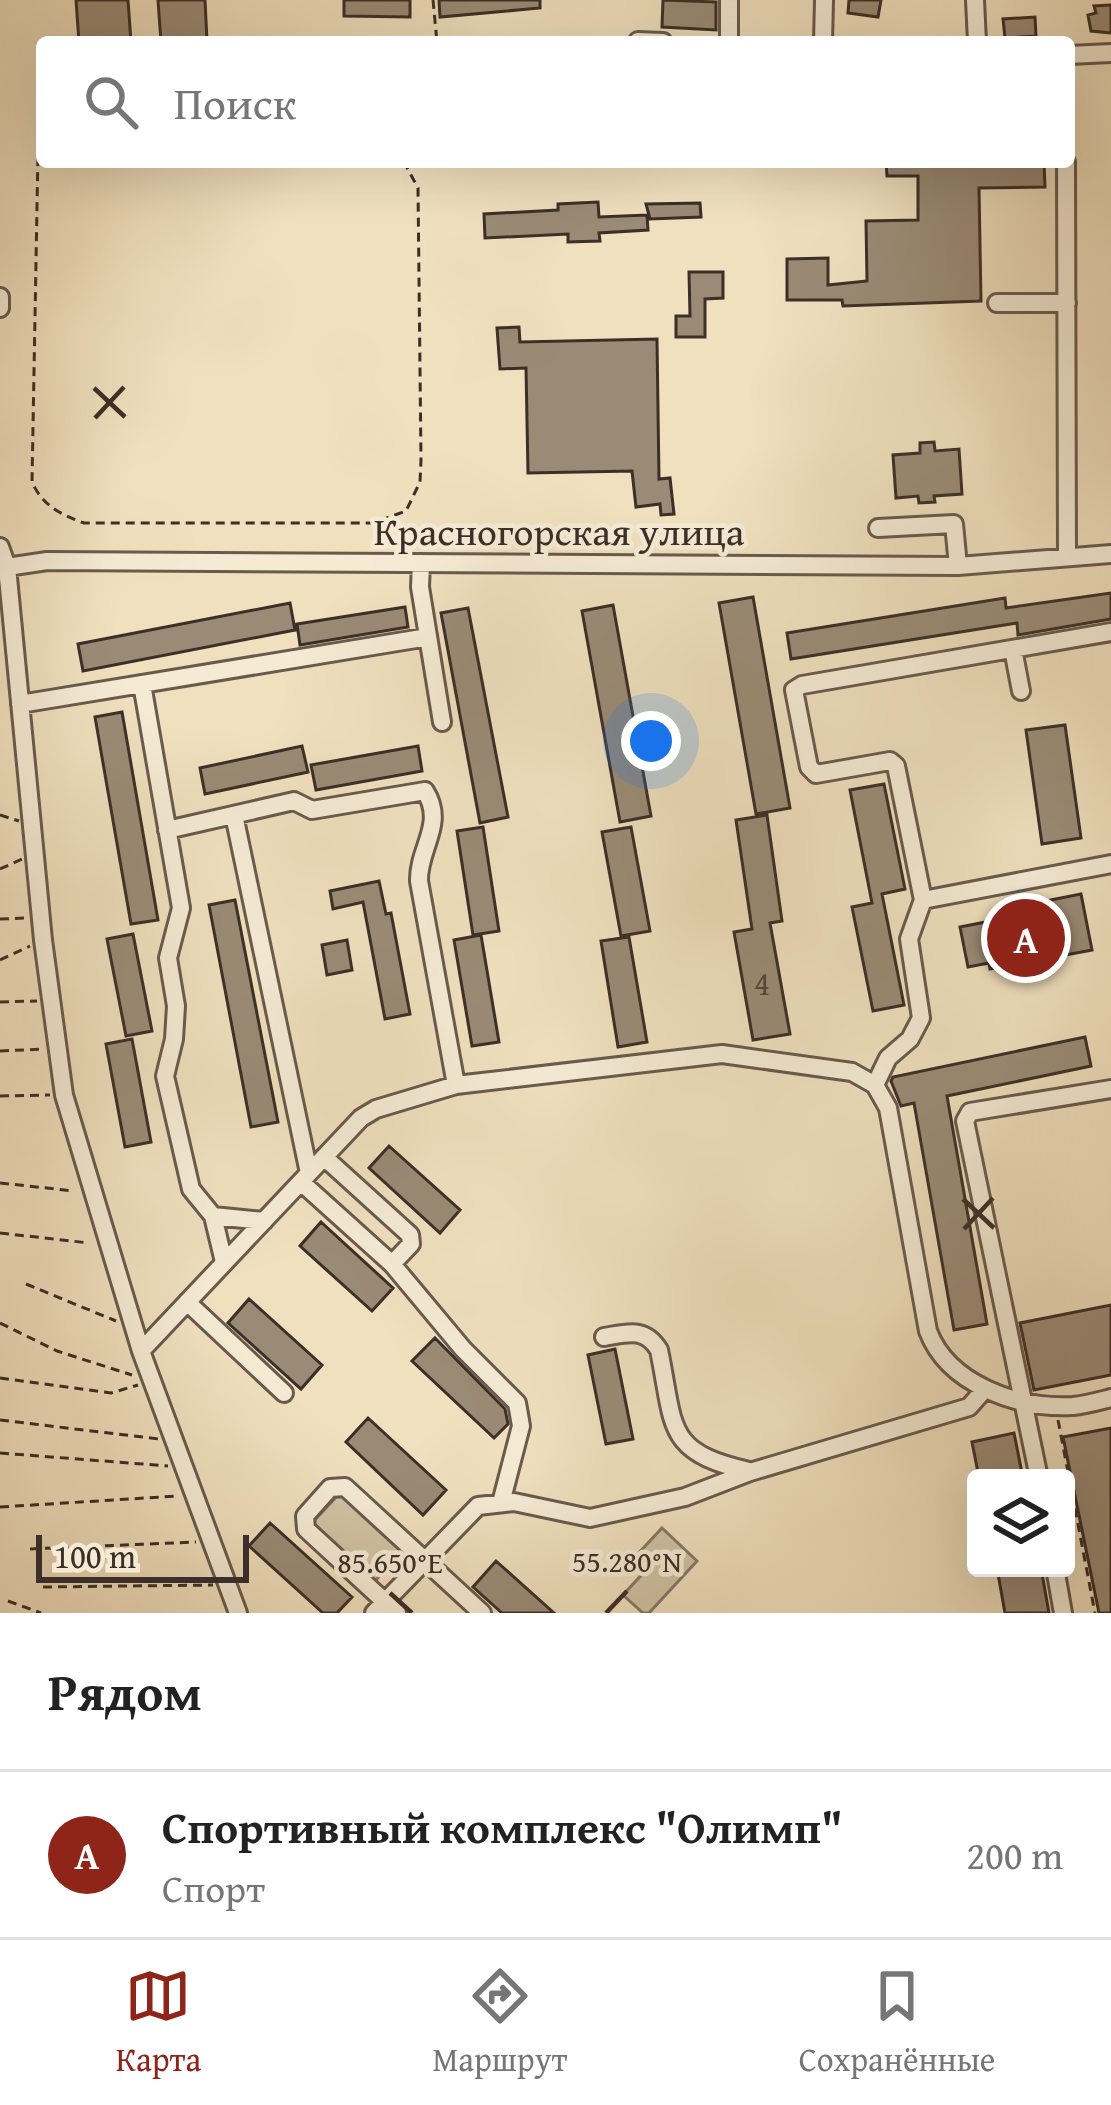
<!DOCTYPE html>
<html lang="ru">
<head>
<meta charset="utf-8">
<style>
  body { margin:0; font-family:"Gentium Book Plus",serif; background:#f6f6f6; color:#222 }
  .controls { position:absolute; right:36px; bottom:36px; display:grid; overflow:hidden; border-radius:12px; box-shadow:0 12px 48px #0002 }
  .controls button { width:108px; height:108px; display:grid; place-items:center; padding:0; border:0; border-bottom:3px solid #e0e0e0; background:#fff; color:#222; font:60px sans-serif }
  .scale { position:absolute; left:36px; bottom:30px; width:213px; box-sizing:border-box; padding-left:12px; border:6px solid #3c2e28; border-top:0; font-size:33px; line-height:42px; white-space:nowrap; color:#3c2e28; -webkit-text-stroke:9px #f5ebd5; paint-order:stroke }
  .you { position:absolute; left:651px; top:741px; width:42px; height:42px; margin:-30px; border:9px solid #fff; border-radius:50%; background:#1a73e8; box-shadow:0 0 0 18px #1a73e833 }
  .badge { display:grid; place-items:center; width:78px; height:78px; border-radius:50%; background:#8f2418; color:#fff; font-size:39px; font-weight:700 }
  .pin { position:absolute; translate:-50% -50%; border:6px solid #fff; box-shadow:0 3px 12px #0006 }
  .list { margin:0; padding:0; list-style:none }
  h2 { display:flex; justify-content:space-between; align-items:center; height:156px; margin:0; padding:0 48px; font-size:51px }
  h2 small { font-size:39px; font-weight:400; color:#767676 }
  .list li { display:grid; grid-template-columns:78px 1fr auto; gap:36px; align-items:center; box-sizing:border-box; height:168px; padding:0 48px; border-top:3px solid #e0e0e0 }
  .list b { display:block; font-size:45px; white-space:nowrap }
  .list p { margin:0; font-size:39px; white-space:nowrap; color:#767676 }
  .list em { font-size:39px; font-style:normal; color:#767676 }
  .icon { flex:none; width:66px; height:66px; fill:none; stroke:currentColor; stroke-width:2; stroke-linecap:round; stroke-linejoin:round }
  .map { position:relative; flex:none; width:1111px; height:1613px; overflow:hidden }
  .search { position:absolute; background:#fff; box-shadow:0 12px 48px #0002; left:36px; right:36px; top:36px; height:132px; display:flex; align-items:center; gap:30px; box-sizing:border-box; padding:0 42px; border-radius:12px; color:#767676; font-size:45px }
  .sheet { height:324px; background:#fff }
  nav { display:flex; justify-content:space-around; align-items:center; box-sizing:border-box; height:168px; border-top:3px solid #e0e0e0; background:#fff; font-size:33px; color:#767676 }
  nav a { display:grid; justify-items:center; gap:6px }
  nav .on { color:#8f2418 }
  .map>svg:first-child { display:block }
</style>
</head>
<body>
<div class="map">
<svg width="1111" height="1613" viewBox="0 0 1111 1613">
  <rect width="100%" height="100%" fill="#f0e0be"/>
  <filter id="stains"><feTurbulence type="fractalNoise" baseFrequency=".00167" numOctaves="4"/><feColorMatrix values="0 0 0 0 .2 0 0 0 0 .09 0 0 0 0 .02 0 0 0 .5 -.17"/></filter>
  <radialGradient id="worn" r=".72"><stop offset=".6" stop-color="#630" stop-opacity="0"/><stop offset="1" stop-color="#630" stop-opacity=".3"/></radialGradient>
  <!-- green -->
  <path fill="#d1c2a4" stroke="#867866" stroke-width="3" d="M341,1492L404,1551L373,1583L311,1524Z
    M662,1528L697,1561L649,1613H643L623,1595L647,1569L635,1557Z"/>
  <!-- building -->
  <path fill="#9a8b76" stroke="#3c2e28" stroke-width="3" d="M76,0H128L131,42H79Z
    M158,0H205L207,41L161,42Z
    M344,0H410V17L344,16Z
    M439,0H540V8L440,17Z
    M663,0L716,2V30L662,27Z
    M849,0H881L878,17L848,13Z
    M1111,5V33L1091,31L1088,15L1096,13L1094,6Z
    M1035,17L1036,36L1005,38L1003,19Z
    M886,162H1044L1045,187L979,188L981,301L843,306L842,300H787V259L828,258V285L867,281L866,221L918,220V176H887Z
    M598,202L599,217L647,215L648,230L599,233L600,241L568,242V234L485,238L484,214L558,210V204Z
    M700,203L701,217L650,219L646,204Z
    M689,272H723V298L705,299V337H676V316H690Z
    M519,327L520,342L657,339L659,479L670,478L674,514L661,515L660,504L636,507L632,471L528,473L526,368L500,369L497,328Z
    M934,442L935,451L959,449L962,494L934,496L935,502L919,503L918,496L896,498L893,455L920,453V443Z
    M1111,593V619L1018,635L1017,623L791,659L787,633L1005,598L1006,608Z
    M753,597L790,808L756,814L719,603Z
    M290,603L295,630L83,671L78,644Z
    M613,605L651,816L620,822L582,611Z
    M405,607L408,627L300,645L297,624Z
    M468,608L508,817L480,823L441,613Z
    M122,712L158,920L131,924L95,717Z
    M1065,725L1081,838L1042,844L1026,730Z
    M302,746L308,772L205,794L200,768Z
    M418,746L422,771L316,790L311,765Z
    M884,784L905,889L882,894L904,1005L873,1011L852,907L872,903L850,790Z
    M767,815L782,921L770,923L790,1034L753,1040L734,932L752,929L736,820Z
    M483,827L499,931L473,935L457,831Z
    M631,827L650,931L621,936L602,832Z
    M379,881L386,914L391,913L410,1014L385,1019L363,902L333,909L330,891Z
    M1081,894L1092,950L990,969L989,963L968,967L960,927L1001,919L999,910Z
    M235,900L278,1122L251,1127L209,905Z
    M133,934L152,1031L126,1036L107,939Z
    M481,935L499,1042L472,1046L454,940Z
    M629,937L647,1042L618,1047L601,941Z
    M347,940L352,970L327,975L322,945Z
    M1085,1037L1091,1066L947,1096L987,1324L954,1330L914,1103L901,1106L891,1081L893,1077Z
    M132,1039L151,1142L125,1147L106,1044Z
    M389,1146L460,1210L440,1233L369,1168Z
    M321,1222L393,1288L372,1311L300,1246Z
    M249,1299L322,1365L301,1389L228,1323Z
    M1111,1305V1375L1034,1390L1020,1323Z
    M435,1338L505,1409L508,1424L494,1438L412,1361Z
    M615,1349L633,1439L606,1444L588,1355Z
    M368,1418L446,1490L423,1515L346,1442Z
    M1111,1428V1613H1099L1063,1437Z
    M1014,1433L1023,1478H979L972,1442Z
    M270,1523L352,1597L337,1613H323L249,1546Z
    M496,1561L554,1613H502L473,1587Z
    M997,1568H1041L1049,1613H1005Z"/>
  <g fill="none" stroke-linecap="round" stroke-linejoin="round">
    <!-- minor casing -->
    <g stroke="#695a4e" stroke-width="22">
      <path id="minor" d="M729,0V42
        M975,0L977,42
        M638,41L663,42
        M823,42L824,0
        M1069,55L1111,53
        M1066,162L1067,556
        M0,297V308
        M997,303H1067
        M878,528L954,524L958,566
        M0,547L7,567L43,940L64,1095L141,1351L238,1613
        M421,563L420,587L442,722
        M7,567L47,561L958,566L1111,554
        M1013,649L1021,691
        M142,684L181,908L168,958L176,1006L174,1039L165,1076L191,1189L213,1216L224,1262
        M20,704L428,637
        M234,815L309,1173
        M167,830L294,801L312,810L425,791C446,824 418,848 419,881L456,1085
        M923,900L1111,864
        M875,1085L888,1058L910,1039L921,1018L909,939L923,900L896,766L890,761L816,774L809,767L794,690L802,685L1111,632
        M301,1182L392,1264L411,1244L410,1235L324,1157
        M213,1216L264,1221
        M392,1264L463,1349L517,1403L521,1426L501,1503
        M187,1302L284,1393
        M604,1337C628,1333 645,1327 659,1350C675,1427 664,1452 749,1471
        M141,1351L361,1118L376,1109L456,1085L722,1054L852,1072L875,1085L888,1108L928,1331C948,1384 1017,1409 1073,1406C1085,1405 1099,1401 1111,1398
        M1039,1478L965,1121L970,1112L1111,1089
        M1055,1568L1063,1613
        M374,1613L478,1506L514,1502L590,1518L685,1497L750,1472L969,1407L985,1389
        M397,1613L306,1529L305,1516L330,1488L345,1487L482,1613"/>
    </g>
    <!-- path -->
    <path stroke="#3c2e28" stroke-width="3" stroke-dasharray="9 6" stroke-linecap="butt" d="M433,0L437,42
      M42,143L38,152L32,482C42,505 61,515 84,523H373L406,511L420,482L421,460L418,188L404,162
      M0,815L19,821
      M0,869L22,859
      M0,919L27,918
      M0,960L30,946
      M0,1002L37,1001
      M0,1051L44,1049
      M0,1096L50,1095
      M0,1183L74,1191
      M0,1233L89,1243
      M26,1284L116,1321
      M0,1323L57,1351L132,1375
      M0,1378L111,1393L138,1385
      M0,1420L159,1439
      M1058,1420L1095,1613
      M0,1453L168,1466
      M0,1507L178,1496
      M30,1549L196,1542
      M43,1587L213,1585
      M8,1601L41,1613"/>
    <!-- minor -->
    <use href="#minor" stroke="#f5ebd5" stroke-width="16"/>
  </g>
  <!-- ticks -->
  <path fill="none" stroke="#3c2e28" stroke-width="4.5" d="M94,388L125,417M95,418L124,387M963,1199L994,1228M964,1229L993,1198M390,1593L412,1613M606,1613L627,1591"/>
  <g text-anchor="middle" stroke-width="9" stroke-linejoin="round" paint-order="stroke">
    <!-- number labels -->
    <g font-size="33" fill="#54453c">
      <text x="762" y="995">4</text>
    </g>
    <!-- street labels -->
    <g font-size="39" fill="#3c2e28" stroke="#f5ebd5">
      <text x="559" y="545">Красногорская улица</text>
    </g>
  </g>
  <g font-size="30" text-anchor="middle" fill="#3c2e28" stroke="#f5ebd5" stroke-width="9" stroke-linejoin="round" paint-order="stroke">
    <text x="627" y="1572">55.280°N</text>
    <text x="390" y="1573">85.650°E</text>
  </g>
  <rect width="100%" height="100%" filter="url(#stains)"/>
  <rect width="100%" height="100%" fill="url(#worn)"/>
</svg>
<div class="controls">
<button><svg class="icon" aria-label="layers" viewBox="0 0 24 24"><path d="M12 4l9 5-9 5-9-5zM3 14l9 5 9-5"/></svg></button>
</div>
<div class="scale">100 m</div>
<div class="you"></div>
<div class="pin badge" style="left:1026px;top:938px">A</div>
<div class="search"><svg class="icon" aria-label="search" viewBox="0 0 24 24"><circle cx="10" cy="10" r="6"/><path d="M15 15l6 6"/></svg>Поиск</div>
</div>
<section class="sheet">
<h2>Рядом<small></small></h2>
<ul class="list">
<li><span class="badge">A</span><div><b>Спортивный комплекс &quot;Олимп&quot;</b><p>Спорт</p></div><em>200 m</em></li>
</ul>
</section>
<nav>
<a class="on"><svg class="icon" aria-label="map" viewBox="0 0 24 24"><path d="M3 6l6-2 6 2 6-2v14l-6 2-6-2-6 2zM9 4v14M15 6v14"/></svg>Карта</a>
<a><svg class="icon" aria-label="directions" viewBox="0 0 24 24"><path d="M12 3l9 9-9 9-9-9zM9 14v-3h6M13 9l2 2-2 2"/></svg>Маршрут</a>
<a><svg class="icon" aria-label="saved" viewBox="0 0 24 24"><path d="M7 4h10v16l-5-4-5 4z"/></svg>Сохранённые</a>
</nav>
</body>
</html>
